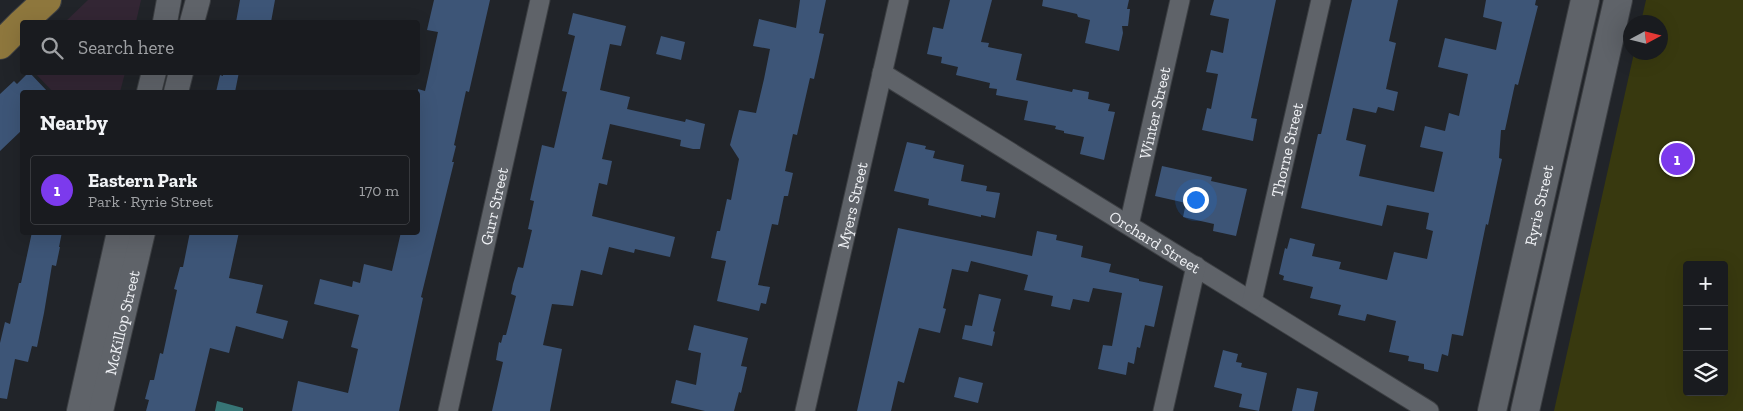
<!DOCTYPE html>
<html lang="en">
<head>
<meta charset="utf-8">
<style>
  body { margin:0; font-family:"Zilla Slab",serif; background:#26282c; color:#f1f3f6 }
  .controls { position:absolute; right:15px; bottom:15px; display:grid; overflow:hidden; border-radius:5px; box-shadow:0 5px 20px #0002 }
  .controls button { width:45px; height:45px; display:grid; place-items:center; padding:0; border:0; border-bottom:1px solid #37393d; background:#191b1f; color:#f1f3f6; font:25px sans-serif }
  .compass { position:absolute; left:1623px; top:15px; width:45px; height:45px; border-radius:50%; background:#191b1f; box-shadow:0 5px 20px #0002; rotate:83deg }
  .you { position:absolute; left:1195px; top:199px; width:18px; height:18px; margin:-12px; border:4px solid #fff; border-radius:50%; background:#1a73e8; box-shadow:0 0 0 8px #1a73e833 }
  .badge { display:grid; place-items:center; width:32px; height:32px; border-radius:50%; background:#7c3aed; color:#fff; font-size:16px; font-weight:700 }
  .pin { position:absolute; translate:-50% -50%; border:2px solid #fff; box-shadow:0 1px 5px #0006 }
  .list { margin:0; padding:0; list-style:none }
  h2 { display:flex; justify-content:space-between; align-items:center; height:65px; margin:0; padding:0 20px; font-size:21px }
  h2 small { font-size:16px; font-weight:400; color:#9fa1a4 }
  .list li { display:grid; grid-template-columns:32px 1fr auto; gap:15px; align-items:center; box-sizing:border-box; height:70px; margin:0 10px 10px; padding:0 10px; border:1px solid #37393d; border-radius:5px }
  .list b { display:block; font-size:19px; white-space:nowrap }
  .list p { margin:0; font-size:16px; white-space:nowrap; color:#9fa1a4 }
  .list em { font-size:16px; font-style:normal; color:#9fa1a4 }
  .icon { flex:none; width:28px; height:28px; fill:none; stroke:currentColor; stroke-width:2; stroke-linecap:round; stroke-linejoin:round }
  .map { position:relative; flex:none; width:1743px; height:411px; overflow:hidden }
  .search { position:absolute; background:#191b1f; box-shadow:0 5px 20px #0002; left:20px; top:20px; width:400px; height:55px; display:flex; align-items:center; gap:12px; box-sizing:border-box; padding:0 18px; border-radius:5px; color:#9fa1a4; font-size:19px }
  .panel { position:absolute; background:#191b1f; box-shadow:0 5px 20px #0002; left:20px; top:90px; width:400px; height:145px; border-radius:5px }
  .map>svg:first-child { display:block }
</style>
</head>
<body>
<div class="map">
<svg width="1743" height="411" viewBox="0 0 1743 411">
  <rect width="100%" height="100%" fill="#212429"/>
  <!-- commercial -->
  <path fill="#332634" d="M88,0H141L136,22H65Z
    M35,73H125L120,92H53Z"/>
  <!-- green -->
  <path fill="#38390f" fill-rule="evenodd" d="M1646,0H1743V411H1554L1634,53L1660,52V22H1641ZM1687,265H1724V392H1687Z"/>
  <!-- water -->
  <path fill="#377576" d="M217,401L243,408V411H215Z"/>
  <!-- building -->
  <path fill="#3d5577" d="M240,0H275L271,22H236Z
    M434,0H490L469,92L466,91L454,145L456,146L452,162H454L421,297L423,298L399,411H292L298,381L348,393L358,349L351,347L359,315L314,304L320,279L352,287L353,281L360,283L364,264L392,271L401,232H418V89L425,91L438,32L427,30Z
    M800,0H826L819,33L824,34L814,79L810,78L797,135L793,134L785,171L793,173L788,196H784L778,225L772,224L758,285L770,287L766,304L761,303L759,311L717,301L726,261L711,258L717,231H720L727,199L731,200L739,159L730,145L739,110L756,113L764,79L770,49L753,46L759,19L796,28Z
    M950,0H992L981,42L989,43L988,47L1022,54L1016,80L1072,92L1073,89L1089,92L1088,99L1110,104L1108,111L1115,112L1104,160L1080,154L1084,137L1064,133V131L1055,129L1056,126L1024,120L1028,101L996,95L997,89L989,88L990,83L956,75L958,67L941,63L942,57L927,54L933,27L943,29Z
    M1043,0H1129L1127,9H1130L1128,26H1122L1123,33L1119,51L1085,43L1090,20L1078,17L1077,14L1042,6Z
    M1214,0H1276L1251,118L1257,119L1253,141L1202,130L1207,108L1211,109L1218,74L1206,72L1211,50L1223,53L1229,19L1210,15Z
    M1352,0H1398L1389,41L1396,43L1386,89L1398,92L1394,111L1378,107L1376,113L1353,108L1346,140L1366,145L1359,176L1434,192L1443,152L1420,147L1425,126L1445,131L1449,113L1459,116L1468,74L1438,67L1445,38L1496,50L1502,22L1483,17L1486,0H1536L1535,5L1538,6L1518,85L1515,84L1505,130H1501L1499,158L1502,159L1488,225L1486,224L1463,336L1452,334L1448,356L1442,354L1438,372L1424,369V364L1408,361L1409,356L1389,352L1396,321L1367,314L1365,321L1338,315L1341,305L1310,298L1313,287L1283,280L1284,276L1279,274L1285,248L1287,249L1290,238L1315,244L1312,256L1341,262L1339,269L1387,280L1394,252L1427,259L1433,231L1426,229L1429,213L1387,205L1382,226L1301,208L1318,134H1321Z
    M573,13L626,26L621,46L610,44L600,90L630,97L627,109L685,122L686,119L705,124L700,149H693L680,146L681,140L610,124L602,159L612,161L607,185L599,183L592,216L675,237L670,257L635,249L634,253L609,247L602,275L581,270L573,306L552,304L543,345L562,349L550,411H492L503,362L496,360L499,342L501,343L503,335H506L516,296L511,294L513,284L518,267L523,268L532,230L528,229L534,201L530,200L542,145L554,148L567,92L562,91L575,36L568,34Z
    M661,36L685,42L681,60L656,54Z
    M29,72L48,92H22V130L0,151V94L14,81L17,84Z
    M223,72H239L235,92H216L220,75L223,76Z
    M907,142L926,146L925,149L935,151L933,158L964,165L961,181L987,186L986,191L1000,193L995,218L981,215V217L928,205L929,199L894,191Z
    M1162,166L1212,177L1211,181L1247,189L1236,236L1213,231L1214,224L1183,217L1186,203L1155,196Z
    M898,228L1032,256L1037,231L1057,235L1056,240L1083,246L1081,257L1111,264L1109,272L1139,279V281L1163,286L1154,327L1145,325L1140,348L1137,347L1134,364L1128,362L1126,375L1098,369L1103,345L1112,346L1122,293L1093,288L1089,302L1073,299L1070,310L1051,306L1053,296L1024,290L1028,275L971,261L968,272L952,269L943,308L946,309L940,333L919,328L904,383L898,381L891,411H857Z
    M32,232H62L59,247H60L56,266L52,265L44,313L37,347L32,346L28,362L15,359L7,399L0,398V343L5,322L10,324L19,283H21Z
    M190,232H239L229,278L263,285L256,313L288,321L283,339L236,326L229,353L210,348L195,411H146L149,400L145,399L150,380H154L160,353L163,354L177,290L174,289L180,267H183Z
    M979,294L1001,299L993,331L995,332L992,346L962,339L965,325L972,326Z
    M694,325L748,338L741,366L747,367L741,393L739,392L734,411H705L671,403L676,380L696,385L701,353L688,350Z
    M1223,350L1238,354L1236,362L1242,363L1241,367L1267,373L1259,411L1239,407L1242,394L1214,387Z
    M959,377L983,383L978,403L954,397Z
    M1297,388L1318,392L1314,411H1292Z"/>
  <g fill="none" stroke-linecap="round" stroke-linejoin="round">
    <!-- minor casing -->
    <g stroke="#3c3f43" stroke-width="21">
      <g id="minor">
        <path id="s1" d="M882,73L1429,411"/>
        <path id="s2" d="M1129,225L1180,0"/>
        <path id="s3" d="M1252,301L1321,0"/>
        <path id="s4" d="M448,411L540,0"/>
        <path id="s5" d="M805,411L899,0"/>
        <path d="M1163,411L1196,266"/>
      </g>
    </g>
    <!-- tertiary casing -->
    <g stroke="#3c3f43" stroke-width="26">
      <g id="tertiary">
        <path d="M165,22L169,0"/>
        <path d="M192,22L198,0"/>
        <path d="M149,92L154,72"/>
        <path d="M176,92L181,72"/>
        <path d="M79,411L119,232"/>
        <path id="s6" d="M101,411L143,232"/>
      </g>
    </g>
    <!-- secondary casing -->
    <g stroke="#3c3f43" stroke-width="30">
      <g id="secondary">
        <path id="s7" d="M1492,411L1585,0"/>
        <path d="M1525,411L1618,0"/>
      </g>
    </g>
    <!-- trunk casing -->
    <g stroke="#3c3f43" stroke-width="30">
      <path id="trunk" d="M23,22L47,0
        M0,45L22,23"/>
    </g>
    <!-- minor -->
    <use href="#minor" stroke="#5f6369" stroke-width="19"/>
    <!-- tertiary -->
    <use href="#tertiary" stroke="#5f6369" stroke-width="24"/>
    <!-- secondary -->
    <use href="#secondary" stroke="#5f6369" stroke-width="28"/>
    <!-- trunk -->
    <use href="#trunk" stroke="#8e773d" stroke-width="28"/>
  </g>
  <g text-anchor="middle" stroke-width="5" stroke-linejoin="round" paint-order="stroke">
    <!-- street labels -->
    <g font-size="16" fill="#eff1f5" stroke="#0c0d0f">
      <text dy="6" stroke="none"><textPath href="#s2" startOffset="115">Winter Street</textPath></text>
      <text dy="6" stroke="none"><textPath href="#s3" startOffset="155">Thorne Street</textPath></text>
      <text dy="6" stroke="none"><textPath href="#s5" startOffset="211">Myers Street</textPath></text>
      <text dy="6" stroke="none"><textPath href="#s7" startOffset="211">Ryrie Street</textPath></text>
      <text dy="6" stroke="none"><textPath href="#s4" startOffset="210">Gurr Street</textPath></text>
      <text dy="6" stroke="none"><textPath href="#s1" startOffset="321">Orchard Street</textPath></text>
      <text dy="6" stroke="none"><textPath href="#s6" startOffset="91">McKillop Street</textPath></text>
    </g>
  </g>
</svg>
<div class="controls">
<button>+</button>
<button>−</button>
<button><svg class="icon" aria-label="layers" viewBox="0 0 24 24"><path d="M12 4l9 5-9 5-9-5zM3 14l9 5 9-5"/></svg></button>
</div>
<svg class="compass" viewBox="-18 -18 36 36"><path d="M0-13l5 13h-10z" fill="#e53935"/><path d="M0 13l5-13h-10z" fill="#9fa1a4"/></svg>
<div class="you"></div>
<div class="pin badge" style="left:1677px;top:159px">1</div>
<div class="search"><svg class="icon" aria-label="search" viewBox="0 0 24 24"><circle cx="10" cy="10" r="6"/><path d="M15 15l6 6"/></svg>Search here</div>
<section class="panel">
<h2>Nearby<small></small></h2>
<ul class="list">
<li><span class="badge">1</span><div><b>Eastern Park</b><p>Park · Ryrie Street</p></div><em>170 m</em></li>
</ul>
</section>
</div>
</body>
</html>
